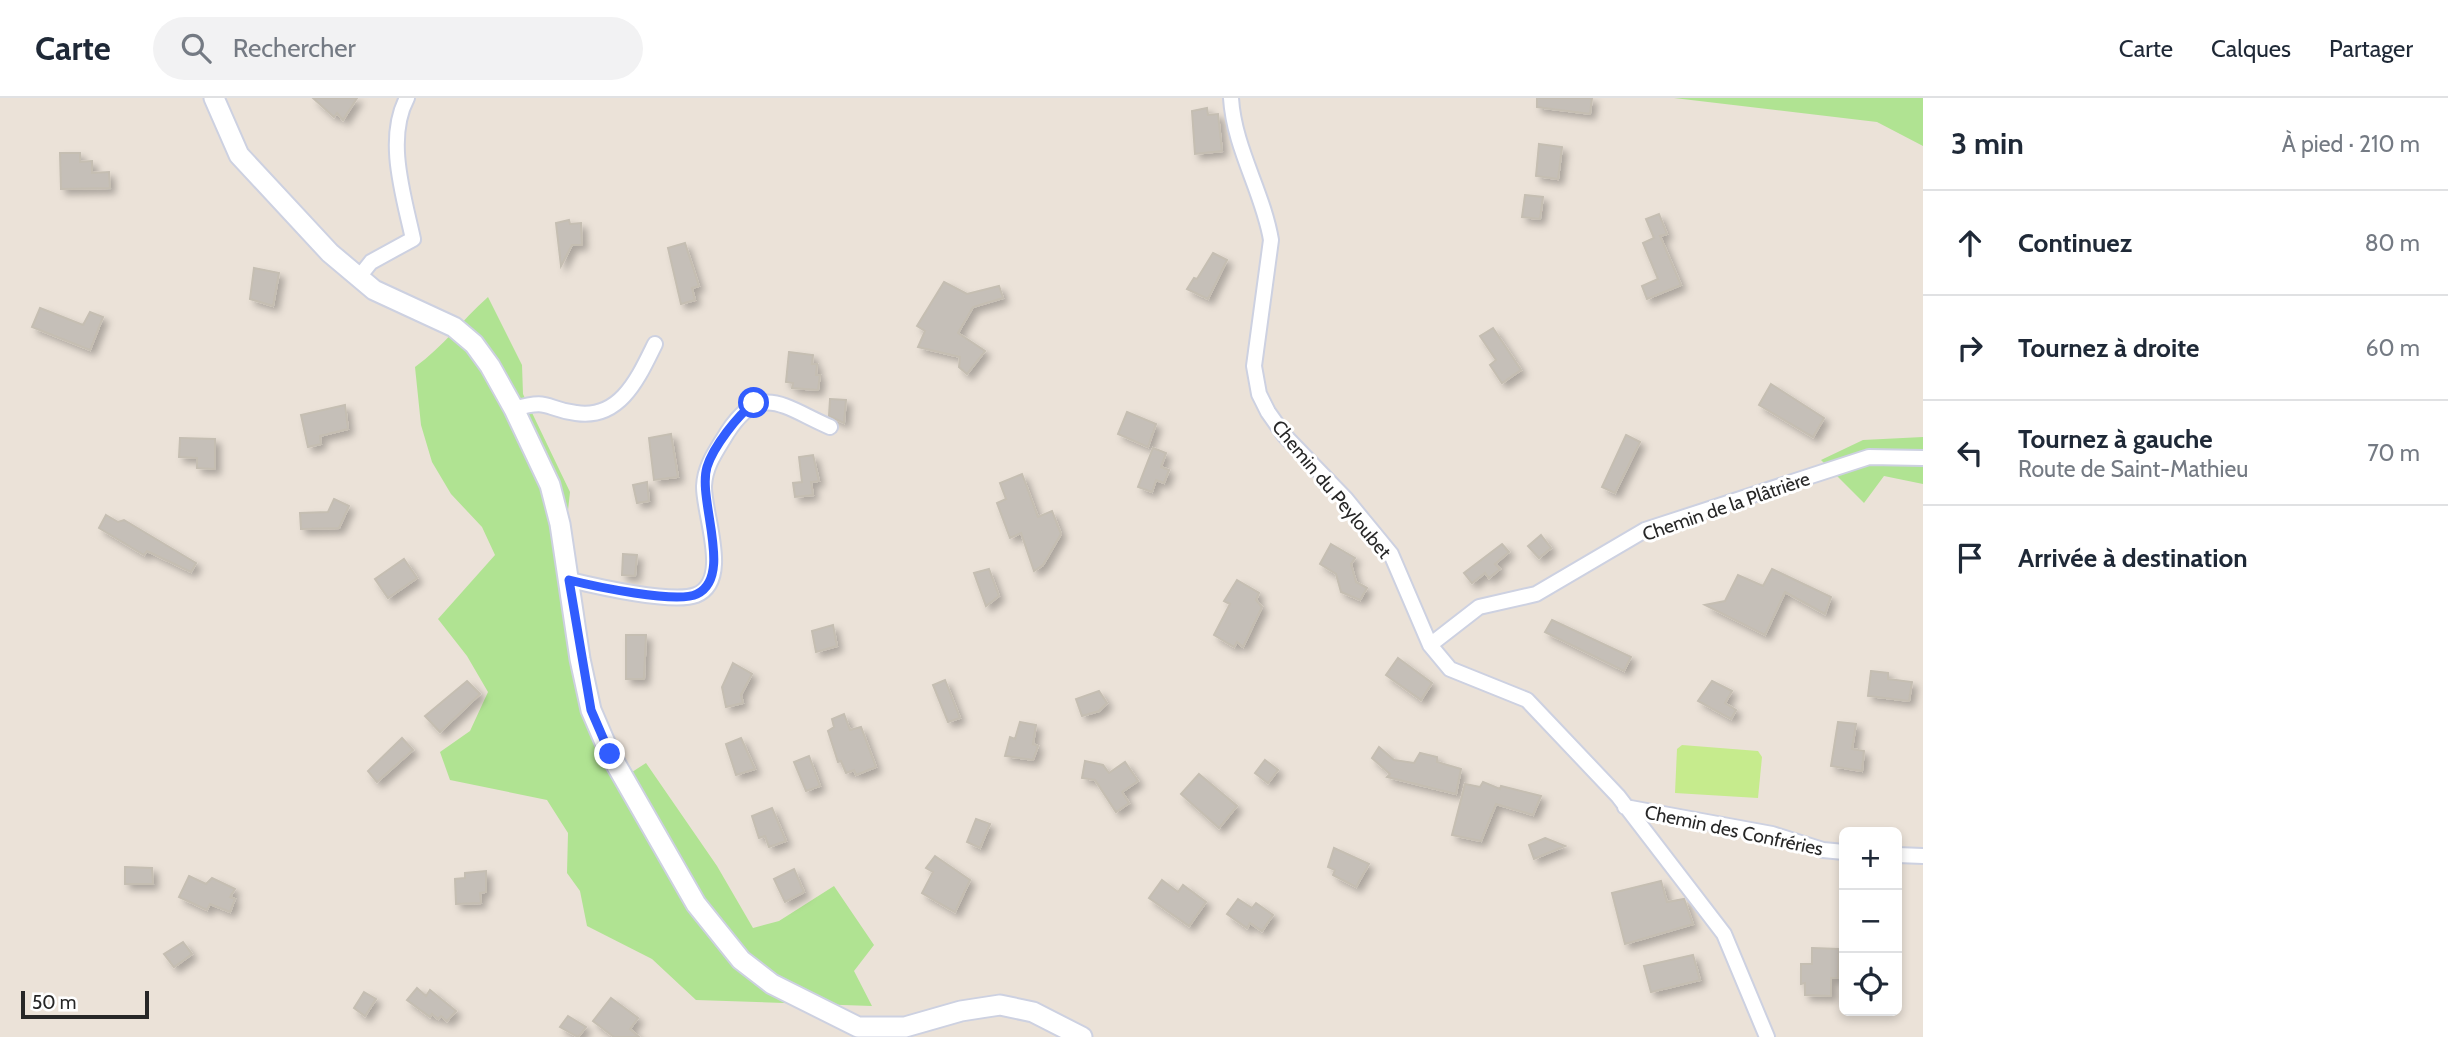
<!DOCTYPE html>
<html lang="fr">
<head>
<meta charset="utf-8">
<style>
  body { margin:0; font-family:Cabin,sans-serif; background:#f2f2f3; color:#1f2937 }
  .controls { position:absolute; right:21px; bottom:21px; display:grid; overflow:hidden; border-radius:10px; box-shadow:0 4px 10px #0003 }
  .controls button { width:63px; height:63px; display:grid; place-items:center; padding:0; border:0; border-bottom:2px solid #e0e1e3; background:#fff; color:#1f2937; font:35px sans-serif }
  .scale { position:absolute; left:21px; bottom:18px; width:128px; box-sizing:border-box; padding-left:7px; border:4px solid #272727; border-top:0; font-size:19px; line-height:24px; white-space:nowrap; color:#272727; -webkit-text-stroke:5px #fff; paint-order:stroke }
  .stop { position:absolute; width:21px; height:21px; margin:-16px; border:5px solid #315dfe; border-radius:50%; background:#fff }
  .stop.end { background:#315dfe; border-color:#fff; box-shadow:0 2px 7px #0008 }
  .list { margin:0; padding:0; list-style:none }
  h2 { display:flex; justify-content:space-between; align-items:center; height:91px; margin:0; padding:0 28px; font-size:30px }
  h2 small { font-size:23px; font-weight:400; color:#747a83 }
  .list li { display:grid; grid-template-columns:46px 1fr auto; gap:21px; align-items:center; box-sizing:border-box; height:105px; padding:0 28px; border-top:2px solid #e0e1e3 }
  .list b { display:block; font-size:26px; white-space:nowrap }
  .list p { margin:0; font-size:23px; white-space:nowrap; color:#747a83 }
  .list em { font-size:23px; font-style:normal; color:#747a83 }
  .icon { flex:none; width:38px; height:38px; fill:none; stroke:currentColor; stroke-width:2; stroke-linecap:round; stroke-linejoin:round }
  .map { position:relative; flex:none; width:1923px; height:939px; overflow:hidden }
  header { display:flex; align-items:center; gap:42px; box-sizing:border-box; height:98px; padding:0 35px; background:#fff; border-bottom:2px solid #e0e1e3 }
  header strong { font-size:33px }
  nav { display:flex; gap:38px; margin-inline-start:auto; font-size:24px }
  .search { width:490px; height:63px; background:#f2f2f3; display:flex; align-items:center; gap:18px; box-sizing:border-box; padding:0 24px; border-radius:38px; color:#747a83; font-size:26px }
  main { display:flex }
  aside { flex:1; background:#fff }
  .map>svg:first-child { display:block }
</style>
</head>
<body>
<header>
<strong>Carte</strong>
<div class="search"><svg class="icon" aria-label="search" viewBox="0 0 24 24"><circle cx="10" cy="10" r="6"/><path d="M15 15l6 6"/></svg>Rechercher</div>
<nav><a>Carte</a><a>Calques</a><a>Partager</a></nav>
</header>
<main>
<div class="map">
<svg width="1923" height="939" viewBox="0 0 1923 939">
  <defs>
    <filter id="shadow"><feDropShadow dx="5" dy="5" stdDeviation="3.5" flood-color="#0004"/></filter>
  </defs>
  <rect width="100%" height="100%" fill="#ebe2d8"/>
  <!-- green -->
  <path fill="#b0e392" d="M1674,0H1923V48L1877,24Z
    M488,199L522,267L523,296L570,394L561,477L593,633L615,685L646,665L717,768L753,830L779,823L834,788L874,847L854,873L872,908L696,902L652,861L587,828L580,793L567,775L568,735L547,702L450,682L440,654L470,633L488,594L467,558L438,521L495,457L482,429L451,396L432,364L421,327L415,269C444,248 461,223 488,199Z
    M1923,339V386L1884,378L1864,405L1821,362L1863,342Z"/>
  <!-- pitch -->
  <path fill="#c6eb8d" d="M1682,647L1758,653L1762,659L1758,700L1675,695L1677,651Z"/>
  <!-- building -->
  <path fill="#c5bfb8" stroke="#c5beb2" stroke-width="2" filter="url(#shadow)" d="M313,0H357L343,22L337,15L334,19Z
    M1537,0H1592L1590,16L1537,9Z
    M1207,10L1208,17L1218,16L1222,53L1195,56L1192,13Z
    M1539,46L1562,49L1558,81L1536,78Z
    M60,55H80V64L92,63V75L109,74L110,90L61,91Z
    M1525,97L1543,99L1540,121L1522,119Z
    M1659,116L1667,136L1660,138L1681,187L1647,201L1642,188L1658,181L1643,145L1654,140L1646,121Z
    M569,122L570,126L581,125L582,147H572L561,168L556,125Z
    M685,145L699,188L692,190L695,202L681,206L668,150Z
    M1213,155L1227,162L1208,201L1187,191L1194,180L1197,181Z
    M254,170L279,175L273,208L250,201Z
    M944,184L967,196L999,188L1003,200L973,209L958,235L985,253L967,276L959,269L960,259L918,249L925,233L917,228Z
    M40,210L83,227L90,214L103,219L90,252L32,229Z
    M1493,230L1521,272L1502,285L1490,267L1496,262L1480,238Z
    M789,254L813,257L812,266H817L816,277H820L818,292L792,290L793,285L786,284Z
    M1771,286L1824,320L1813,339L1759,307Z
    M830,301L846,302L844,325L829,318Z
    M345,307L348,331L320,338L321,346L308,349L301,317Z
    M1127,314L1156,326L1148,349L1118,336Z
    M671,336L678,379L654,382L649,340Z
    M1626,337L1640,344L1615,395L1602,389Z
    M180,340L215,341V371L197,370V360L179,359Z
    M1153,350L1166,355L1161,369L1169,372L1164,385L1156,382L1152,394L1138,389Z
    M813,357L819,383L811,384L813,397L795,399L793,385L802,384L799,359Z
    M1022,376L1038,419L1052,413L1061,436L1043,467L1034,473L1021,435L1010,440L997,405L1006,401L1000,385Z
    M647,384L649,403L637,405L633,387Z
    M334,401L349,408L339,430L301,431L300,415L328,414Z
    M106,417L118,424L124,422L196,465L191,474L147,453L144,457L99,430Z
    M1541,437L1551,450L1539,460L1528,448Z
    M1331,446L1355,460L1351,466L1356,484L1367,490L1360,502L1341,494L1336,476L1320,466Z
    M1502,446L1509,454L1495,466L1500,471L1489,480L1485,475L1472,485L1464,475Z
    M623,456L637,457L635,478L622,477Z
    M404,461L417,480L388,500L375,481Z
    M989,471L999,498L986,508L974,475Z
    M1772,471L1831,499L1825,516L1785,494L1765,537L1705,507L1725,503L1738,477L1763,488Z
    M1237,482L1259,495L1256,502L1262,509L1243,549L1237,544L1234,549L1214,537L1230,506L1224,503Z
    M1552,522L1631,559L1624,573L1545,534Z
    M833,527L837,548L816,554L812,533Z
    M626,537H646L644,581H626Z
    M1398,560L1432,585L1421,602L1386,577Z
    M733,565L752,576L741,597L743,605L726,609L722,589Z
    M1871,573L1888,575V581L1912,584L1909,603L1868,598Z
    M945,582L960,620L948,624L933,587Z
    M467,583L480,596L440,634L425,618Z
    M1712,583L1732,593L1725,605L1736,612L1731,621L1698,603Z
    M1099,593L1107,605L1099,613L1082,618L1076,601Z
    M844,616L850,632L861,629L876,669L856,677L854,672L846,675L841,663L838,664L828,633L834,629L832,621Z
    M1020,624L1036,627L1033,646L1038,648L1033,662L1005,658L1010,639L1015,641Z
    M1838,624L1856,626L1852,651L1864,653L1862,673L1831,668Z
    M402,640L413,652L377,684L368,673Z
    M741,640L755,671L736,677L726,646Z
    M1379,649L1394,662L1414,665L1420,655L1437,659V664L1461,671L1456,696L1387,679L1390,676L1372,660Z
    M809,658L820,688L806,693L794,664Z
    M1265,662L1278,672L1268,685L1255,675Z
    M1085,663L1103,667L1109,675L1125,664L1138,683L1122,694L1129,705L1116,714L1095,682L1082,680Z
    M1199,676L1237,708L1219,730L1181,696Z
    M1483,684L1500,691L1501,688L1541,698L1533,717L1496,706L1481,743L1452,737L1465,686L1480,689Z
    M772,710L786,743L769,749L765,738L759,740L752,718Z
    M976,721L990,726L980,750L967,744Z
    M1545,740L1565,748L1534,761L1529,747Z
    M1334,750L1369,766L1356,789L1333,777L1335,772L1328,769Z
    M935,758L970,782L955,814L922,795L933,774L926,770Z
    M125,769L152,770L153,786H125Z
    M794,771L804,794L785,804L774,781Z
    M486,773V794L480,795L481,805L456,806L455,781L465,780V775Z
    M189,778L206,786L212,780L235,791L230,799L235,801L230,814L210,806L207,812L179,799Z
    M1162,782L1178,794L1183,787L1206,804L1189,828L1149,800Z
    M1661,783L1667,804L1684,801L1693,826L1625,846L1612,795Z
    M1238,801L1252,810L1256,805L1273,817L1262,833L1250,825L1247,830L1227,816Z
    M183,844L192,856L174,869L164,856Z
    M1812,850L1839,851L1838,880H1831V898L1805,897V885L1801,886V866H1812Z
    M1693,857L1700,882L1651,894L1644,868Z
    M417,890L426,898L430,892L456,913L447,923L441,918L438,921L432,916L430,919L407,902Z
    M364,894L376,901L365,918L354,910Z
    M611,900L638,920L630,931L639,939H614L593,923Z
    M568,918L586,929L578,939L560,929Z"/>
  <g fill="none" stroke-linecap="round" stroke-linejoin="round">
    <!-- street casing -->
    <g stroke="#cdd1e1" stroke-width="18">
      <path id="street" d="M1231,0C1234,50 1263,94 1271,142L1254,268L1259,296L1268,314L1285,338L1345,400L1391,456L1430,547L1450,571L1527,602L1618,698L1724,836L1767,939
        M359,179L371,164L413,141C404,99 385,41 407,0
        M514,311C551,300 544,311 576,315C621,322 639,278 655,246
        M570,482C595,488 673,506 696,497C732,483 703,415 704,388C705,367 717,352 727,335C760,283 784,309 830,329
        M1430,547L1479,509L1536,496L1645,432L1869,359L1923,360
        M1625,709L1772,736L1823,752L1844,754
        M1897,757L1923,758"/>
    </g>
    <!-- secondary casing -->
    <g stroke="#cdd1e1" stroke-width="23">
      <path id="secondary" d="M214,0L239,57L330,155L374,192L454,229L474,246L490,268L514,311L550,387L560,426L580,561L591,612L610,656L696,806L741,862L772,886L858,929H905L961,913L1000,907L1033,914L1082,939"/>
    </g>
    <!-- street -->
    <use href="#street" stroke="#fff" stroke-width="14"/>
    <!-- secondary -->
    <use href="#secondary" stroke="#fff" stroke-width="19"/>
  </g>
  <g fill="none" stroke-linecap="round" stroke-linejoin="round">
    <!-- route -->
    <path stroke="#315dfe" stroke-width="9" d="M610,656L591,612L569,482C593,488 677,506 697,496C734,478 697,402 707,369C713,349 738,317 754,305"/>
  </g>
  <g text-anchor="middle" stroke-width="6" stroke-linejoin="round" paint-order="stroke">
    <!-- street labels -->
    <g font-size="19" fill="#272727" stroke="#fff">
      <text transform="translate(1332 391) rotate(50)" y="7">Chemin du Peyloubet</text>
      <text transform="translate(1726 408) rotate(-19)" y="7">Chemin de la Plâtrière</text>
      <text transform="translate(1734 732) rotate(12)" y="7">Chemin des Confréries</text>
    </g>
  </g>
</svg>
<div class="controls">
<button>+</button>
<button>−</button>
<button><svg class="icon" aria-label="locate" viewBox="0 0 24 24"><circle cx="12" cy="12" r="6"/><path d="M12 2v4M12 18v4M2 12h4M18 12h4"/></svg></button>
</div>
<div class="scale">50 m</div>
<div class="stop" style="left:754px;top:305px"></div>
<div class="stop end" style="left:610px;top:656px"></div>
</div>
<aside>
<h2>3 min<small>À pied · 210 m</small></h2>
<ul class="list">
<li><svg class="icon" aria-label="ahead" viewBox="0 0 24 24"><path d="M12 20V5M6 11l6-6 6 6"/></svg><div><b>Continuez</b></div><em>80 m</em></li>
<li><svg class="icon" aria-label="right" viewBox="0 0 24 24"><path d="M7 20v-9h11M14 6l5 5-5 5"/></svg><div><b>Tournez à droite</b></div><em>60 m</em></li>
<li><svg class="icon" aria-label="left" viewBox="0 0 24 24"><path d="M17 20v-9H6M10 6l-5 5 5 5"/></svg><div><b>Tournez à gauche</b><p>Route de Saint-Mathieu</p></div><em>70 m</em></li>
<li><svg class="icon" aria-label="arrive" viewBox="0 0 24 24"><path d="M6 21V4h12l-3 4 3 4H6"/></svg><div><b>Arrivée à destination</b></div></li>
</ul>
</aside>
</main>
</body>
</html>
